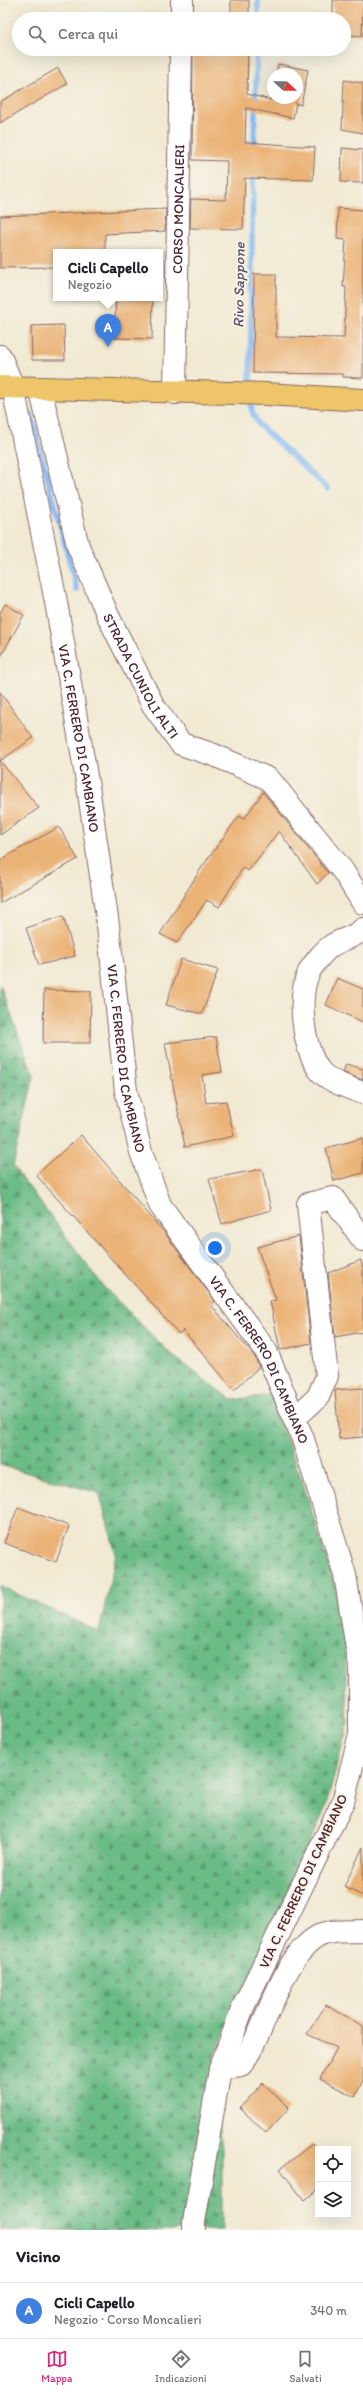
<!DOCTYPE html>
<html lang="it">
<head>
<meta charset="utf-8">
<style>
  body { margin:0; font-family:Itim,sans-serif; background:#f2f2f2; color:#202124 }
  .controls { position:absolute; right:12px; bottom:12px; display:grid; overflow:hidden; border-radius:0px; box-shadow:0 4px 16px #0002 }
  .controls button { width:36px; height:36px; display:grid; place-items:center; padding:0; border:0; border-bottom:1px solid #e0e0e0; background:#fff; color:#202124; font:20px sans-serif }
  .compass { position:absolute; left:267px; top:68px; width:36px; height:36px; border-radius:50%; background:#fff; box-shadow:0 4px 16px #0002; rotate:112deg }
  .you { position:absolute; left:215px; top:1248px; width:14px; height:14px; margin:-10px; border:3px solid #fff; border-radius:50%; background:#1a73e8; box-shadow:0 0 0 6px #1a73e833 }
  .badge { display:grid; place-items:center; width:26px; height:26px; border-radius:50%; background:#db2777; color:#fff; font-size:13px; font-weight:700 }
  .pin { position:absolute; translate:-50% -33px; filter:drop-shadow(0 1px 2px #0008) }
  .pin::after { content:''; position:absolute; top:21px; width:14px; height:12px; background:inherit; clip-path:polygon(0 0,100% 0,50% 100%) }
  .popup { position:absolute; left:53px; top:249px; width:110px; height:52px; box-sizing:border-box; display:grid; place-content:center; border-radius:0px; background:#fff; filter:drop-shadow(0 1px 3px #0005); font-size:13px; white-space:nowrap; color:#757577 }
  .popup b { font-size:15px; color:#202124 }
  .popup::after { content:''; position:absolute; left:50%; top:100%; margin-left:-8px; border:8px solid transparent; border-top-color:#fff }
  .list { margin:0; padding:0; list-style:none }
  h2 { display:flex; justify-content:space-between; align-items:center; height:52px; margin:0; padding:0 16px; font-size:17px }
  h2 small { font-size:13px; font-weight:400; color:#757577 }
  .list li { display:grid; grid-template-columns:26px 1fr auto; gap:12px; align-items:center; box-sizing:border-box; height:56px; padding:0 16px; border-top:1px solid #e0e0e0 }
  .list b { display:block; font-size:15px; white-space:nowrap }
  .list p { margin:0; font-size:13px; white-space:nowrap; color:#757577 }
  .list em { font-size:13px; font-style:normal; color:#757577 }
  .icon { flex:none; width:22px; height:22px; fill:none; stroke:currentColor; stroke-width:2; stroke-linecap:round; stroke-linejoin:round }
  .map { position:relative; flex:none; width:363px; height:2230px; overflow:hidden }
  .search { position:absolute; background:#fff; box-shadow:0 4px 16px #0002; left:12px; right:12px; top:12px; height:44px; display:flex; align-items:center; gap:10px; box-sizing:border-box; padding:0 14px; border-radius:22px; color:#757577; font-size:15px }
  .sheet { height:108px; background:#fff }
  nav { display:flex; justify-content:space-around; align-items:center; box-sizing:border-box; height:56px; border-top:1px solid #e0e0e0; background:#fff; font-size:11px; color:#757577 }
  nav a { display:grid; justify-items:center; gap:2px }
  nav .on { color:#db2777 }
  .map>svg:first-child { display:block }
</style>
</head>
<body>
<div class="map">
<svg width="363" height="2230" viewBox="0 0 363 2230">
  <defs>
    <pattern id="forest-firs" width="22" height="20" patternUnits="userSpaceOnUse"><rect width="22" height="20" fill="#6bbb86"/><path d="M5 1l3.5 6h-7zM16 11l3.5 6h-7z" fill="#5a976e"/></pattern>
  </defs>
  <rect width="100%" height="100%" fill="#f7f3e8"/>
  <filter id="ink" filterUnits="userSpaceOnUse"><feTurbulence type="fractalNoise" baseFrequency=".025" numOctaves="2"/><feDisplacementMap in="SourceGraphic" scale="8" xChannelSelector="R" yChannelSelector="G"/><feConvolveMatrix kernelMatrix="1 2 1 2 8 2 1 2 1" color-interpolation-filters="sRGB"/></filter>
  <filter id="wash" filterUnits="userSpaceOnUse"><feTurbulence type="fractalNoise" baseFrequency=".012" numOctaves="4" result="noise"/><feDisplacementMap in="SourceGraphic" scale="16" xChannelSelector="R" yChannelSelector="G"/><feGaussianBlur stdDeviation="0.9" result="paint"/><feColorMatrix in="noise" values="0 0 0 0 0 0 0 0 0 0 0 0 0 0 0 0 0 1.4 0 .05"/><feComposite in="paint" operator="in"/></filter>
  <g filter="url(#wash)">
    <rect width="100%" height="100%" fill="#f1e9d2"/>
    <!-- forest -->
    <path fill="url(#forest-firs)" stroke="#5a6d58" d="M0,985L34,1076L13,1166L104,1287L173,1356L232,1400L270,1395L303,1483L343,1612L348,1724L325,1809L214,2056L222,2151V2230H0V1586L99,1632L116,1554L99,1493L0,1465Z"/>
    <g fill="none" stroke-linecap="round" stroke-linejoin="round">
      <!-- stream -->
      <path stroke="#86bbf5" stroke-width="5.5" d="M258,0V19
        M254,149L257,49
        M250,389L253,172
        M251,398L252,412L259,425L328,489
        M31,414L77,590"/>
    </g>
    <g id="blocks">
      <!-- building -->
      <path fill="#ebb276" d="M231,0H249V19H231Z
        M333,0H363L362,36L344,35V19H333Z
        M193,49H248L247,94L271,100L273,89V98H297V74H276L278,64L308,70L301,105L296,103L293,118L246,108L245,142L315,147L313,180L245,178L243,229L190,228L191,199L226,200L227,161L192,160Z
        M58,68L67,84L0,123V102Z
        M344,80L363,83V133L342,129Z
        M342,148L363,150V183L341,182Z
        M338,208L363,210V378L343,377V374L253,373L254,274H276V337L344,338L346,287H343L346,240L337,239Z
        M166,209L165,231L105,234V252H56V267L0,268V216Z
        M116,298H153L152,339L114,338Z
        M64,325L65,360H32L31,326Z
        M5,604L24,615L0,658V613Z
        M0,692L33,738L0,761L39,808L0,835Z
        M263,792L328,873L317,884L279,831L248,871L243,868L219,907L207,900L177,943L160,934L202,867L239,816L244,819Z
        M59,827L78,859L0,903V860Z
        M63,916L75,956L39,965L26,928Z
        M181,959L218,970L202,1014L166,1005Z
        M337,978L363,989V1022L326,1005Z
        M44,990L91,991L90,1043H43Z
        M216,1037L222,1072L202,1075L206,1103L226,1101L234,1136L185,1147L165,1043Z
        M346,1064L363,1069V1080L343,1072Z
        M81,1135L163,1231L215,1301L211,1305L255,1357L259,1367L234,1390L183,1330L179,1334L36,1175Z
        M363,1138V1173L334,1181L326,1148Z
        M262,1169L271,1210L222,1224L209,1179Z
        M299,1236L311,1343L280,1350L270,1301L276,1300L257,1247Z
        M361,1260L363,1269V1332L335,1337L328,1273Z
        M363,1388V1437L339,1439L335,1390Z
        M18,1507L69,1526L56,1562L4,1543Z
        M363,1847V1896L344,1887Z
        M326,2005L363,2026V2080L355,2097L320,2079L337,2048L307,2034Z
        M263,2083L289,2108L266,2133L240,2108Z
        M312,2144L318,2151V2189L304,2200L280,2169Z"/>
    </g>
  </g>
  <g filter="url(#ink)">
    <use href="#blocks" fill-opacity="0" stroke="#846665" stroke-width="1"/>
    <g fill="none" stroke-linecap="round" stroke-linejoin="round">
      <!-- minor casing -->
      <g stroke="#846665" stroke-width="24">
        <g id="minor">
          <path d="M182,19V0"/>
          <path id="s1" d="M0,356L13,387L56,602L89,793L108,925L126,1091L141,1152L160,1205L266,1351L303,1439L345,1575L360,1667V1734L343,1802L243,2007L220,2069L194,2222V2230"/>
          <path id="s2" d="M40,388L78,546L109,618L153,705L181,744L214,755L269,779L343,871L363,903"/>
          <path id="s3" d="M175,393L181,49"/>
          <path d="M363,929C354,938 341,939 331,946C324,951 313,964 309,972C297,997 303,1049 320,1071C328,1081 351,1089 363,1093"/>
          <path d="M294,1419L318,1397L327,1376L308,1204L333,1198L363,1240"/>
          <path d="M220,2069L241,2065C266,2033 282,1950 323,1934C335,1930 351,1932 363,1931"/>
        </g>
      </g>
      <!-- major casing -->
      <g stroke="#846665" stroke-width="24">
        <path id="major" d="M0,387L266,394L363,400"/>
      </g>
      <!-- minor -->
      <use href="#minor" stroke="#fff" stroke-width="22"/>
      <!-- major -->
      <use href="#major" stroke="#eec569" stroke-width="22"/>
    </g>
  </g>
  <g text-anchor="middle" stroke-width="4" stroke-linejoin="round" paint-order="stroke">
    <!-- street labels -->
    <g font-size="14" fill="#4a1f2b" stroke="#f7f3e8">
      <text dy="5" stroke="none"><textPath href="#s3" startOffset="184">CORSO MONCALIERI</textPath></text>
      <text dy="5" stroke="none"><textPath href="#s2" startOffset="307">STRADA CUNIOLI ALTI</textPath></text>
      <text dy="5" stroke="none"><textPath href="#s1" startOffset="391">VIA C. FERRERO DI CAMBIANO</textPath></text>
      <text dy="5" stroke="none"><textPath href="#s1" startOffset="715">VIA C. FERRERO DI CAMBIANO</textPath></text>
      <text dy="5" stroke="none"><textPath href="#s1" startOffset="1051">VIA C. FERRERO DI CAMBIANO</textPath></text>
      <text transform="translate(303 1881) rotate(-65)" y="5">VIA C. FERRERO DI CAMBIANO</text>
    </g>
    <!-- water labels -->
    <g font-size="15" font-style="italic" fill="#5c4e68" stroke="#f7f3e8">
      <text transform="translate(239 285) rotate(-89)" y="5">Rivo Sappone</text>
    </g>
  </g>
</svg>
<div class="controls">
<button><svg class="icon" aria-label="locate" viewBox="0 0 24 24"><circle cx="12" cy="12" r="6"/><path d="M12 2v4M12 18v4M2 12h4M18 12h4"/></svg></button>
<button><svg class="icon" aria-label="layers" viewBox="0 0 24 24"><path d="M12 4l9 5-9 5-9-5zM3 14l9 5 9-5"/></svg></button>
</div>
<svg class="compass" viewBox="-18 -18 36 36"><path d="M0-13l5 13h-10z" fill="#e53935"/><path d="M0 13l5-13h-10z" fill="#757577"/></svg>
<div class="you"></div>
<div class="pin badge" style="left:108px;top:347px;background:#3f7fe0">A</div>
<div class="popup"><b>Cicli Capello</b>Negozio</div>
<div class="search"><svg class="icon" aria-label="search" viewBox="0 0 24 24"><circle cx="10" cy="10" r="6"/><path d="M15 15l6 6"/></svg>Cerca qui</div>
</div>
<section class="sheet">
<h2>Vicino<small></small></h2>
<ul class="list">
<li><span class="badge" style="background:#3f7fe0">A</span><div><b>Cicli Capello</b><p>Negozio · Corso Moncalieri</p></div><em>340 m</em></li>
</ul>
</section>
<nav>
<a class="on"><svg class="icon" aria-label="map" viewBox="0 0 24 24"><path d="M3 6l6-2 6 2 6-2v14l-6 2-6-2-6 2zM9 4v14M15 6v14"/></svg>Mappa</a>
<a><svg class="icon" aria-label="directions" viewBox="0 0 24 24"><path d="M12 3l9 9-9 9-9-9zM9 14v-3h6M13 9l2 2-2 2"/></svg>Indicazioni</a>
<a><svg class="icon" aria-label="saved" viewBox="0 0 24 24"><path d="M7 4h10v16l-5-4-5 4z"/></svg>Salvati</a>
</nav>
</body>
</html>
